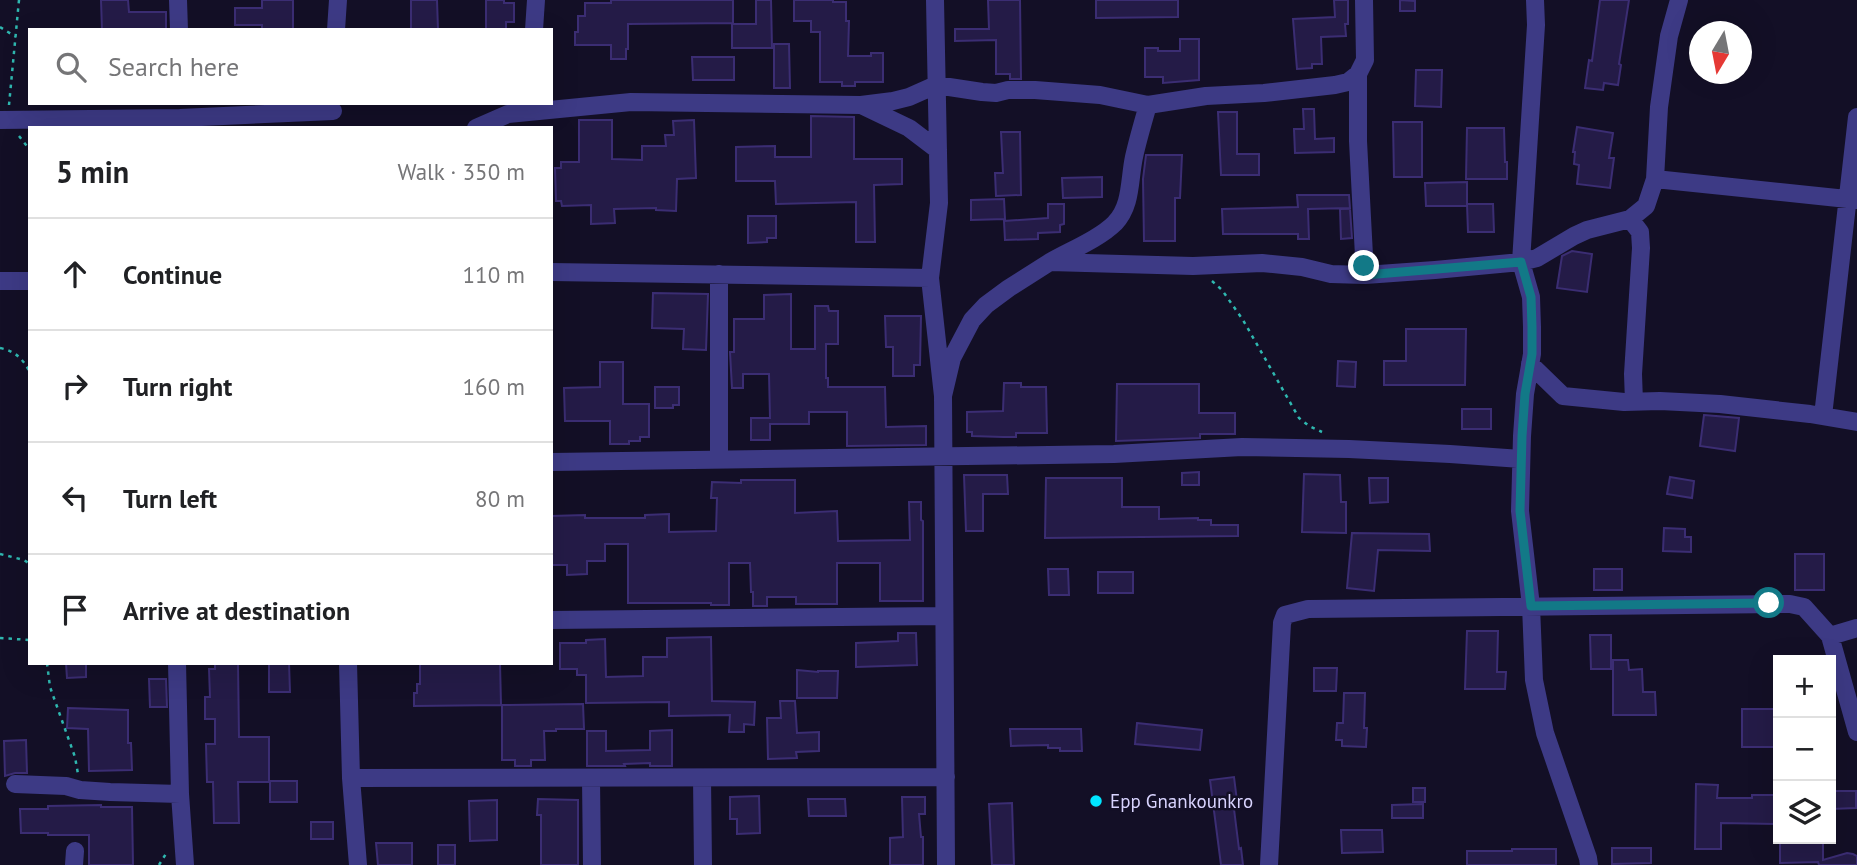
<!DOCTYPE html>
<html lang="en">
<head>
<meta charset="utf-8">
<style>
  body { margin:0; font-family:"PT Sans",sans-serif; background:#f6f6f6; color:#202124 }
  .controls { position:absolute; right:21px; bottom:21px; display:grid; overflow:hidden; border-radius:0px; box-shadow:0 7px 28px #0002 }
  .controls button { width:63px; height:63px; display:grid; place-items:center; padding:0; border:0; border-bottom:2px solid #e0e0e0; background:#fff; color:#202124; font:35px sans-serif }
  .compass { position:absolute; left:1689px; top:21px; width:63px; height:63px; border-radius:50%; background:#fff; box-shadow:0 7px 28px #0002; rotate:190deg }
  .stop { position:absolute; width:21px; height:21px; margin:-16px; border:5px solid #127987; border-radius:50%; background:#fff }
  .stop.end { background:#127987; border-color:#fff; box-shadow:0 2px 7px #0008 }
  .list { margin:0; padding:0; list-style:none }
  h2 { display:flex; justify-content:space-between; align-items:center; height:91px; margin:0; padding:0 28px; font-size:30px }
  h2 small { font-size:23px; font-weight:400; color:#757577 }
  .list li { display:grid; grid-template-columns:46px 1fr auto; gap:21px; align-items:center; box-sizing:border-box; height:112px; padding:0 28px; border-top:2px solid #e0e0e0 }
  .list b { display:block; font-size:26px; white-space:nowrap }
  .list em { font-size:23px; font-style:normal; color:#757577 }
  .icon { flex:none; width:38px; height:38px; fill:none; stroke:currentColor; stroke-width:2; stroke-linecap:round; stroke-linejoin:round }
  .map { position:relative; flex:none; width:1857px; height:865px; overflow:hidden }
  .search { position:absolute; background:#fff; box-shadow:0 7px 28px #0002; left:28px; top:28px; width:525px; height:77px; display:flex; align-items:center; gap:18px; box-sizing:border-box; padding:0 24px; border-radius:0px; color:#757577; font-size:26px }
  .panel { position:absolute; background:#fff; box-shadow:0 7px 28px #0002; left:28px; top:126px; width:525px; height:539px; border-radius:0px }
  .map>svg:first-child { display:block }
</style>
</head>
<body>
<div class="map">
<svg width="1857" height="865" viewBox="0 0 1857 865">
  <rect width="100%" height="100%" fill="#130f26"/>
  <!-- building -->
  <path fill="#241b47" stroke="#3b2d73" stroke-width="2" d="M101,0H128L129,12H166V30H102Z
    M262,0H293V30H262V25H235V8H262Z
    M411,0H437L438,30H411Z
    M486,0H504V3H514V22H506V30H486Z
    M611,0H733V23L628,24V49H626V59H611V45H575V32H578V16H585V3H611Z
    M756,0H771L772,48H732V24H756Z
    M794,0H833V2H846V21H849L848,56H871V53H883V82H855V86H842V82H820V32H811V21H794Z
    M988,0H1020L1021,79H1010V74H996V40L955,41V29H989Z
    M1096,0H1178V17L1096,18Z
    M1334,0H1348V24H1345L1346,36L1321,37L1322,64H1312V68L1297,69L1293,19L1335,17Z
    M1400,0L1415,1V11H1400Z
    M1600,0H1629L1619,64L1621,65L1618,85L1604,83L1603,90L1585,88L1589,60L1592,61Z
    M1180,39H1199V80L1163,83V77H1145V48H1158V51H1180Z
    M774,44H789L790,88H774Z
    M692,57H734V80H693Z
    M1416,70H1442L1441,107L1415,106Z
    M1303,109H1314L1315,139L1334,138V152L1295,153L1294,129H1304Z
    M1218,112H1237V154H1259V175H1221Z
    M811,116L854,117V159H902V184L874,185L875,242H856V202L776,204L775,181H736V147L775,146V157H811Z
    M579,120H612V159L642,160V146H666L665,135H674L673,121L694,120L696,178L677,179L676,211L656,210V208L614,209L615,223L591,224V205L562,206L561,201H556L555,168H561V162H579Z
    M1393,122H1422V177H1394Z
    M1577,127L1613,133L1609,158H1614L1610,188L1577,184L1579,165L1574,164L1575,152H1573Z
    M1467,128H1504L1505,162H1507V179H1466Z
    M1001,132H1020L1021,195L996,196L995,173H1003Z
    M1146,155H1182L1180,198H1175V241H1144L1143,179Z
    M1102,177V197L1063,198L1062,178Z
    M1467,182V206H1426L1425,183Z
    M1297,195H1349L1350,208L1308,209L1309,239H1298V234H1223L1222,209L1298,207Z
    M1004,199L1005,219L971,220V200Z
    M1048,204H1064V224L1060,225V232L1038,233V239L1005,240L1004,221L1048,218Z
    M1467,204H1493L1494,232H1468Z
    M1340,209H1350L1352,238L1341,239Z
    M748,216H776V238H767V242L748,243Z
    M1572,251L1592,254L1587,292L1557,288L1562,256Z
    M653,293L708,294L706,350L683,349L684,329L652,328Z
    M791,294V349H815V306H828L829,311H838V344H826V378H828V387H885L886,427L926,426V445L847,446V412H809V424H770V440H751V418H770L769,374H743V388H732L730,352H734V319H764V295Z
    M885,316H921L920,365H914V376H893V347H886Z
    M1406,329H1466L1465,385H1384V361H1406Z
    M1338,361L1356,362L1355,387L1337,386Z
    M600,362H623V404H649V437H640V441H629V444H610V421H565L564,388L600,387Z
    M1004,383H1021V387H1046L1047,433H1016V437H1003L972,436V432H967V412L1003,411Z
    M1117,384H1199V413H1235V434H1200V438L1116,441Z
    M655,387H679V405H673V408H655Z
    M1462,409H1491V429H1462Z
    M1704,415L1739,418L1735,451L1700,446Z
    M1199,472V485H1182V473Z
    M1304,474L1340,475L1341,502H1346V533L1302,532Z
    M964,475H1007L1008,494H983V531H966Z
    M1670,477L1694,481L1692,498L1667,494Z
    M1046,478H1122V507H1159V519L1198,518V520H1211V525H1238V536L1045,538Z
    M1369,478H1388V502L1370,503Z
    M741,480H795V513L837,511L838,541L910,540L909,502H921V520L923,521V601H880V563H837V604H796V597H767V606H753V592H751L750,563H729V605H711V603H628V544H605V561H587V574L567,575V565H551V516L585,515V518H645V515L669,514V532L716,531L717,498H711L712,482L741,483Z
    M1664,528L1685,529V537H1691V552L1663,551Z
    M1352,533L1429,534L1430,551L1378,550L1374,591L1347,588Z
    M1795,554H1824V590H1795Z
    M1048,569H1068L1069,595H1049Z
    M1594,569H1622V590H1594Z
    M1098,572H1133V593H1098Z
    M1467,631H1498L1497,672H1506L1505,689H1465Z
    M898,633H916L917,665L856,667V643L898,641Z
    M1590,635H1611V669H1591Z
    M711,637L712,701L755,702L754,725L744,724V732H729L730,715L669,716V702L586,703V675H577V669H560V643H586V640L605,639L606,677L643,676V657H667V638Z
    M1613,660H1628L1629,670L1642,669L1643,692H1655L1656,715H1613Z
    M66,663H86V677L67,678Z
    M215,663H238L239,737H269V782H238L239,823H214L213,782H207L206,744H215V719H205V697H210L209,669H215Z
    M269,663H289L290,692H269Z
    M420,663H500L501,705L414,706V693H417V684H420Z
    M1314,668H1337L1336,691H1314Z
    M797,670L818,672V671H838L837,698H797Z
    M149,679H166L167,707H150Z
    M1344,693H1365L1364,728H1367L1366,747L1342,746V740H1336L1337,723H1343Z
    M780,701H795L797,733L819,732V751L796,752L797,758L768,759L767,718H781Z
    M583,704L584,729H556V731H544L545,760H531V766H515V760H502V705Z
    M68,708L128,710V743H131L132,770L89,771L88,729L67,728Z
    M1742,709H1778V747H1742Z
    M1137,723L1202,730L1200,750L1135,744Z
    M1010,729H1081L1082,751H1060V748H1048V745L1011,746Z
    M672,730V766H650V763L624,764L625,766H587V731H606V751L650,750V731Z
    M26,740L27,773H15L5,776L4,741Z
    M1234,777L1238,809H1234L1239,849L1241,848L1243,865H1221L1210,780Z
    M270,781H297V802H270Z
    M1696,784L1718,785L1717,798H1752V795H1776V824L1721,823V849H1695Z
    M1413,788H1425V802H1413Z
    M1831,791H1856V808L1831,809Z
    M759,796L760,833L737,834V819H730V797Z
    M902,797H925V814H919L921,837H923V865H890V838L903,837Z
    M538,799L578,800V865H541V815H537Z
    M808,799H845L846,816H809Z
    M497,800V840L470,841L469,801Z
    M1012,803L1014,865H992L989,804Z
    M1423,804V818H1392V805Z
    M101,805V807H132L133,865H89V835H48V833H21L20,809H48V806Z
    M311,822H333V839H311Z
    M1341,830H1382L1383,852L1342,853Z
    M1780,839H1823V860L1847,853L1853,854L1857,856V865H1819L1818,862L1780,863Z
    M376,843H412V865H378Z
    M438,845H455V865H438Z
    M1612,848H1651V863L1612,864Z
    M1512,849H1556V865H1467V851H1512Z"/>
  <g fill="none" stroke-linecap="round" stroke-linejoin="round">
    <!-- path -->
    <path stroke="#2fb8b0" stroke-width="2.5" stroke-dasharray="3.5 5" stroke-linecap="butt" d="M0,27L16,37
      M9,105L19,0
      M19,136L30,150
      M1212,281L1222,290L1243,320L1299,418L1309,426L1322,432
      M0,348C15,351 22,358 30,372
      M0,554L24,560L30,564
      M0,638L30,640
      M47,663L50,687L75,757L78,774
      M159,865L167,852"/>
    <!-- minor -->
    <path stroke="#3d3a85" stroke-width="18" d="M178,0L179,30
      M935,0L939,203L930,278L943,396L946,865
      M1535,0L1536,25L1521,262L1531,297L1532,327V354L1525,394L1522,436L1520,511L1531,606L1534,680L1545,733L1588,858L1589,865
      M336,30L338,0
      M534,30L536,0
      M1358,74V141L1365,275
      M861,105L909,128L938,150
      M0,120L180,118L333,111
      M476,128L508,114L631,102L861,105L893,101L909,97L936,85L982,92L996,93L1008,90H1035L1100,95L1148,105L1206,96L1264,93L1335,85L1348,82L1358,74L1365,60L1364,0
      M1655,179L1857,200
      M1630,219L1640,232L1641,248L1633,374L1634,402
      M1050,262C1069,251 1099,239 1115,223C1132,205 1129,180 1134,157C1138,139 1143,122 1148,105
      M551,272L930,278
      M0,281H30
      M1530,364L1563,396L1624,402L1660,401L1720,404L1810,414L1857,422
      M943,396L952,358L972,320L986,305L1009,288L1050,262L1193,266L1262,263L1302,267L1331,274L1365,275L1435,270L1521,262L1537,258L1574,236L1587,230L1630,219L1646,206L1655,179L1659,107L1669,36L1679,0
      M1823,416L1857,117
      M719,459V274
      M551,462L1114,454L1242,447L1349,449L1450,454L1521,459
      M551,620L944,616
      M1830,636L1857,628
      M177,663L180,794L185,865
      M348,663L351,778L358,865
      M351,778L946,777
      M702,778L703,865
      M591,779L592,865
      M15,784L66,786L80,790L110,792L180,794
      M74,865L75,851
      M1269,865L1282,623L1285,615L1308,609L1790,604L1804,607L1830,636L1857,732"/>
  </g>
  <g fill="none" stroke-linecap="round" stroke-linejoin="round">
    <!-- route -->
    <path stroke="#127987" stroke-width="9" d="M1364,266L1365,275L1521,262L1531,297L1532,327V354L1525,394L1522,436L1520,511L1531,606L1769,603"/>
  </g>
  <!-- markers -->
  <circle fill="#00e5ff" stroke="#130f26" stroke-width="2.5" cx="1096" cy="801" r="7"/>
  <g text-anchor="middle" stroke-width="5" stroke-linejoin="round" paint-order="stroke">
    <!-- poi labels -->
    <g font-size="19" fill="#d9d4ff" stroke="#130f26" text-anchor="start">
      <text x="1110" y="808">Epp Gnankounkro</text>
    </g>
  </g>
</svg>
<div class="controls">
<button>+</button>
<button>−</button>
<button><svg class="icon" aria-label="layers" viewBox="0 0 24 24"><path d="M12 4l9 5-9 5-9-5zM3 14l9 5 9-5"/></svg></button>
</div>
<svg class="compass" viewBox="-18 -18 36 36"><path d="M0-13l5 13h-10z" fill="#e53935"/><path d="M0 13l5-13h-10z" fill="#757577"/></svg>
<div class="stop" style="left:1769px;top:603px"></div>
<div class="stop end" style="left:1364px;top:266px"></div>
<div class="search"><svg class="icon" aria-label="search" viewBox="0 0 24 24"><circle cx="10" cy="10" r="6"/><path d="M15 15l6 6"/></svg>Search here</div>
<section class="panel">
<h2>5 min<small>Walk · 350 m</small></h2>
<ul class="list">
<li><svg class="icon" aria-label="ahead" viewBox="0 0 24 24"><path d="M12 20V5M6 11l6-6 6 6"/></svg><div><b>Continue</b></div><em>110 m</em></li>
<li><svg class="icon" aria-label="right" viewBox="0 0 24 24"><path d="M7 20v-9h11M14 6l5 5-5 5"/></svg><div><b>Turn right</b></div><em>160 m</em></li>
<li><svg class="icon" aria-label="left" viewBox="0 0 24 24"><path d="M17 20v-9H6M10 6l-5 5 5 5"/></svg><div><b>Turn left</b></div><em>80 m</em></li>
<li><svg class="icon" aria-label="arrive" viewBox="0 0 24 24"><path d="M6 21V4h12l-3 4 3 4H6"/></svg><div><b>Arrive at destination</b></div></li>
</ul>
</section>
</div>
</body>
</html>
